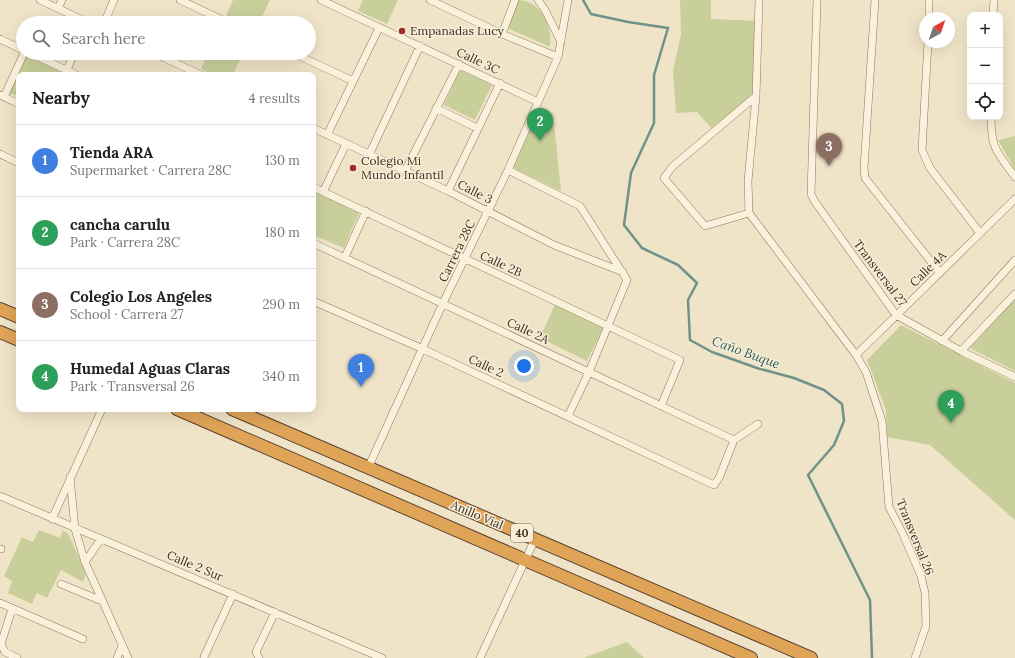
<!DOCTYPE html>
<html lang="en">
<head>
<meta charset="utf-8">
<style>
  body { margin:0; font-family:Lora,serif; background:#f6f6f6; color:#222 }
  .controls { position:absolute; right:12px; top:12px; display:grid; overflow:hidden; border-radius:8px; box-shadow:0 4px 16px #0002 }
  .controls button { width:36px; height:36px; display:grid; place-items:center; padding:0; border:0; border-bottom:1px solid #e0e0e0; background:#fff; color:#222; font:20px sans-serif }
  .compass { position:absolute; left:919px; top:12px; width:36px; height:36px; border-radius:50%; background:#fff; box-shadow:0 4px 16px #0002; rotate:40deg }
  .you { position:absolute; left:524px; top:366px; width:14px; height:14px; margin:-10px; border:3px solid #fff; border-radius:50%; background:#1a73e8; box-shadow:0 0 0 6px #1a73e833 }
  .badge { display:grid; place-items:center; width:26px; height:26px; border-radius:50%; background:#7c3aed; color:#fff; font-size:13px; font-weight:700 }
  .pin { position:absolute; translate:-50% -33px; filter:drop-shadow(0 1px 2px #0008) }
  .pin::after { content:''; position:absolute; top:21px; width:14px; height:12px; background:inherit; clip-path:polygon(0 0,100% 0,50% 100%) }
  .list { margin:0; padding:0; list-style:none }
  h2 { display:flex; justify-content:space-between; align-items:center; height:52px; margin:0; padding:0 16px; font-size:17px }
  h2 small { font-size:13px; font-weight:400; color:#767676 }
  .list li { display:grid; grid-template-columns:26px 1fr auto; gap:12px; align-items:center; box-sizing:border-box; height:72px; padding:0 16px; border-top:1px solid #e0e0e0 }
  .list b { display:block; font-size:15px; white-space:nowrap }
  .list p { margin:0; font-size:13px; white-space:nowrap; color:#767676 }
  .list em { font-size:13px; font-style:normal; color:#767676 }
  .icon { flex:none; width:22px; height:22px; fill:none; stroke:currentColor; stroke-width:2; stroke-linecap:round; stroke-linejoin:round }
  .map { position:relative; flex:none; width:1015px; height:658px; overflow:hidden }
  .search { position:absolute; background:#fff; box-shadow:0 4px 16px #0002; left:16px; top:16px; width:300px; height:44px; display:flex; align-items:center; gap:10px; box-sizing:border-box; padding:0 14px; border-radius:22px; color:#767676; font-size:15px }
  .panel { position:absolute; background:#fff; box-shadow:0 4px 16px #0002; left:16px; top:72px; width:300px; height:340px; border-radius:8px }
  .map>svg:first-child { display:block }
</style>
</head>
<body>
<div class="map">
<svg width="1015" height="658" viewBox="0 0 1015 658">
  <rect width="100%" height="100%" fill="#f0e4c8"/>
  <!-- green -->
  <path fill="#c9cf9b" d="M233,0H270L259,23H242L226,16Z
    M363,0H398L387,24L358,11Z
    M518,0C541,0 553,27 550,47L507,28Z
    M680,0H711V19L760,21L757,92L711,128L697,112L676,113L673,71L681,34Z
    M28,53L77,75H19V97L10,93Z
    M208,53H243L233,75H213L201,69Z
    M460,70L492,85L475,120L444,105Z
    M539,109L553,114L561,191L513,168Z
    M1015,136V170L998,140Z
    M313,185L361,208L344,248L313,235Z
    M1015,299V371L970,348Z
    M557,300L606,322L587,361L540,338Z
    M901,325L1015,383V520L930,445L887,437L886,410L867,360Z
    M39,530L60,538L63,530L69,535L86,574L83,582L61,570L47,598L37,593L32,604L8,593L12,581L4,576L22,537L33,542Z
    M627,642L644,658H583Z"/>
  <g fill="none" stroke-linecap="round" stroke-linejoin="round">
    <!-- stream -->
    <path stroke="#6f938a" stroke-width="2.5" d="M583,0L591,14L628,22L668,28L654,75V123L631,173L624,225L642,248L678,265L697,283L688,300L690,340L712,352L757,368L794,378L824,390L842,404L844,421L834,445L808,475L870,600L872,658"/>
    <!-- street casing -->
    <g stroke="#8d765c" stroke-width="8">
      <path id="street" d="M40,0L89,23
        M180,0L229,23
        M321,0L538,102
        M430,0L502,34L558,57
        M538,0L545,10L561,42
        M817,0L811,194L815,202L896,315L961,351L1015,377
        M875,0L864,168L865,178L940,273
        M58,8L62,0
        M993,15L994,0
        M929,18V0
        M104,23L114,0
        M502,34L515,0
        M0,39L23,50
        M928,42L922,150L930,168L980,233
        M30,53L77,75
        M154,53L201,75
        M293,53L353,81
        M67,70L74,53
        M0,95L19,104
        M4,97L24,53
        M436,108L477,128
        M991,117C991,149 997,152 1015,177
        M313,128L448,191L554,245L623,272
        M327,135L379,28
        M0,154L19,163
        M369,155L420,46
        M508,170L580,206L627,280L589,372L568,416
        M405,171L459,64
        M313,187L680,360L661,406
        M448,191L500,83
        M323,192L346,144
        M749,213L856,355L866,372L882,421L889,507L903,534L921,576L925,593L926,626L915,658
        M749,213L705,226L664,178L672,167L756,96
        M749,213L748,181L756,96L759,0
        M313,243L734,440
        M345,257L366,211
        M313,301L423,349L714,485L719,478L734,440L758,424
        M942,341L1015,260
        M961,351L1015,294
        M856,355L1015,199
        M368,468L443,303L508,170L558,57L568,0
        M70,477L75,529L85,562L128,658
        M0,496L382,658
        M52,519L102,409
        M0,549H1
        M85,562L101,539
        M61,584L102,601
        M0,603L83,639
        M12,609L1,644L5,652L17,658
        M204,657L233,594
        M117,658L122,646
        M259,658L256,652L275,612
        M480,658L535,539"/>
    </g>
    <!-- highway casing -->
    <g stroke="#5b4430" stroke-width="14">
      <path id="highway" d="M0,309L19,317
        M0,332L19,340
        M177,409L751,658
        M232,409L811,658"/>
    </g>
    <!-- street -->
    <use href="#street" stroke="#faf1dc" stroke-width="7"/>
    <!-- highway -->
    <use href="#highway" stroke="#e0a458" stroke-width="12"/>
  </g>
  <!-- markers -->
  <g fill="#9e2a2b" stroke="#f7eed8" stroke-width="1.5">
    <circle cx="402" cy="31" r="4"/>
    <circle cx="353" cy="168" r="4"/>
  </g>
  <g text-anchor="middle" stroke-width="3" stroke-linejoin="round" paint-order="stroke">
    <!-- shield labels -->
    <rect fill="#f7eed8" stroke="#756857" stroke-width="1" x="511" y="524" width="22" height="18" rx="3"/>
    <g font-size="11" font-weight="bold" fill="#3d2e20">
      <text x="522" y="537">40</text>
    </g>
    <!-- poi labels -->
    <g font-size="12" fill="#3d2e20" stroke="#f7eed8" text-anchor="start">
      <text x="410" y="35">Empanadas Lucy</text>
      <text x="361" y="165">Colegio Mi<tspan x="361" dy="14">Mundo Infantil</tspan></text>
    </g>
    <!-- street labels -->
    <g font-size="12" fill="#3d2e20" stroke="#f7eed8">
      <text transform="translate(478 61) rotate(25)" y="4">Calle 3C</text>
      <text transform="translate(475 192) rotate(27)" y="4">Calle 3</text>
      <text transform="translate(457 251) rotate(-64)" y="4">Carrera 28C</text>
      <text transform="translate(501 264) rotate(25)" y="4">Calle 2B</text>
      <text transform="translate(928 269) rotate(-44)" y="4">Calle 4A</text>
      <text transform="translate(880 273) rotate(53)" y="4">Transversal 27</text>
      <text transform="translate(528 331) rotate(25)" y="4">Calle 2A</text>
      <text transform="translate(486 366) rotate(25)" y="4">Calle 2</text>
      <text transform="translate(477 515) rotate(23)" y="4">Anillo Vial</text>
      <text transform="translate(915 537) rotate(68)" y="4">Transversal 26</text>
      <text transform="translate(195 566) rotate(23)" y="4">Calle 2 Sur</text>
    </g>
    <!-- water labels -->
    <g font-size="13" font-style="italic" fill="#2f5d5a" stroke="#f7eed8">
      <text transform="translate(746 352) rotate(20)" y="5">Caño Buque</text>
    </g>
  </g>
</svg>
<div class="controls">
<button>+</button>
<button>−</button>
<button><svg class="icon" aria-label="locate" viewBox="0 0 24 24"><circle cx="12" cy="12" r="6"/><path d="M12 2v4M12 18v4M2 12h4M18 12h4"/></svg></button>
</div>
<svg class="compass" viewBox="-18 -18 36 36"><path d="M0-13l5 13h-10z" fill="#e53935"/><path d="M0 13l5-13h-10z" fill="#767676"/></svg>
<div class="you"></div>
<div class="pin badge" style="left:361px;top:387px;background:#3f7fe0">1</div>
<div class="pin badge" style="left:540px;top:141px;background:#2e9e5b">2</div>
<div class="pin badge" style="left:829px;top:166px;background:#8d6e63">3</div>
<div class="pin badge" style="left:951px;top:423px;background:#2e9e5b">4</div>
<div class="search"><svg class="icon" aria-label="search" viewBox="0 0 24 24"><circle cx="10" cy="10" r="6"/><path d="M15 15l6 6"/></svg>Search here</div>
<section class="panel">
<h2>Nearby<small>4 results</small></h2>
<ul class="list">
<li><span class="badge" style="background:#3f7fe0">1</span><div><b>Tienda ARA</b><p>Supermarket · Carrera 28C</p></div><em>130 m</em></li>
<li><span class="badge" style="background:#2e9e5b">2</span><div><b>cancha carulu</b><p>Park · Carrera 28C</p></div><em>180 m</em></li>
<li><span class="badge" style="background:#8d6e63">3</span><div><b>Colegio Los Angeles</b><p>School · Carrera 27</p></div><em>290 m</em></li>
<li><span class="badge" style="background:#2e9e5b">4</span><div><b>Humedal Aguas Claras</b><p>Park · Transversal 26</p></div><em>340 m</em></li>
</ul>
</section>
</div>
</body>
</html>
